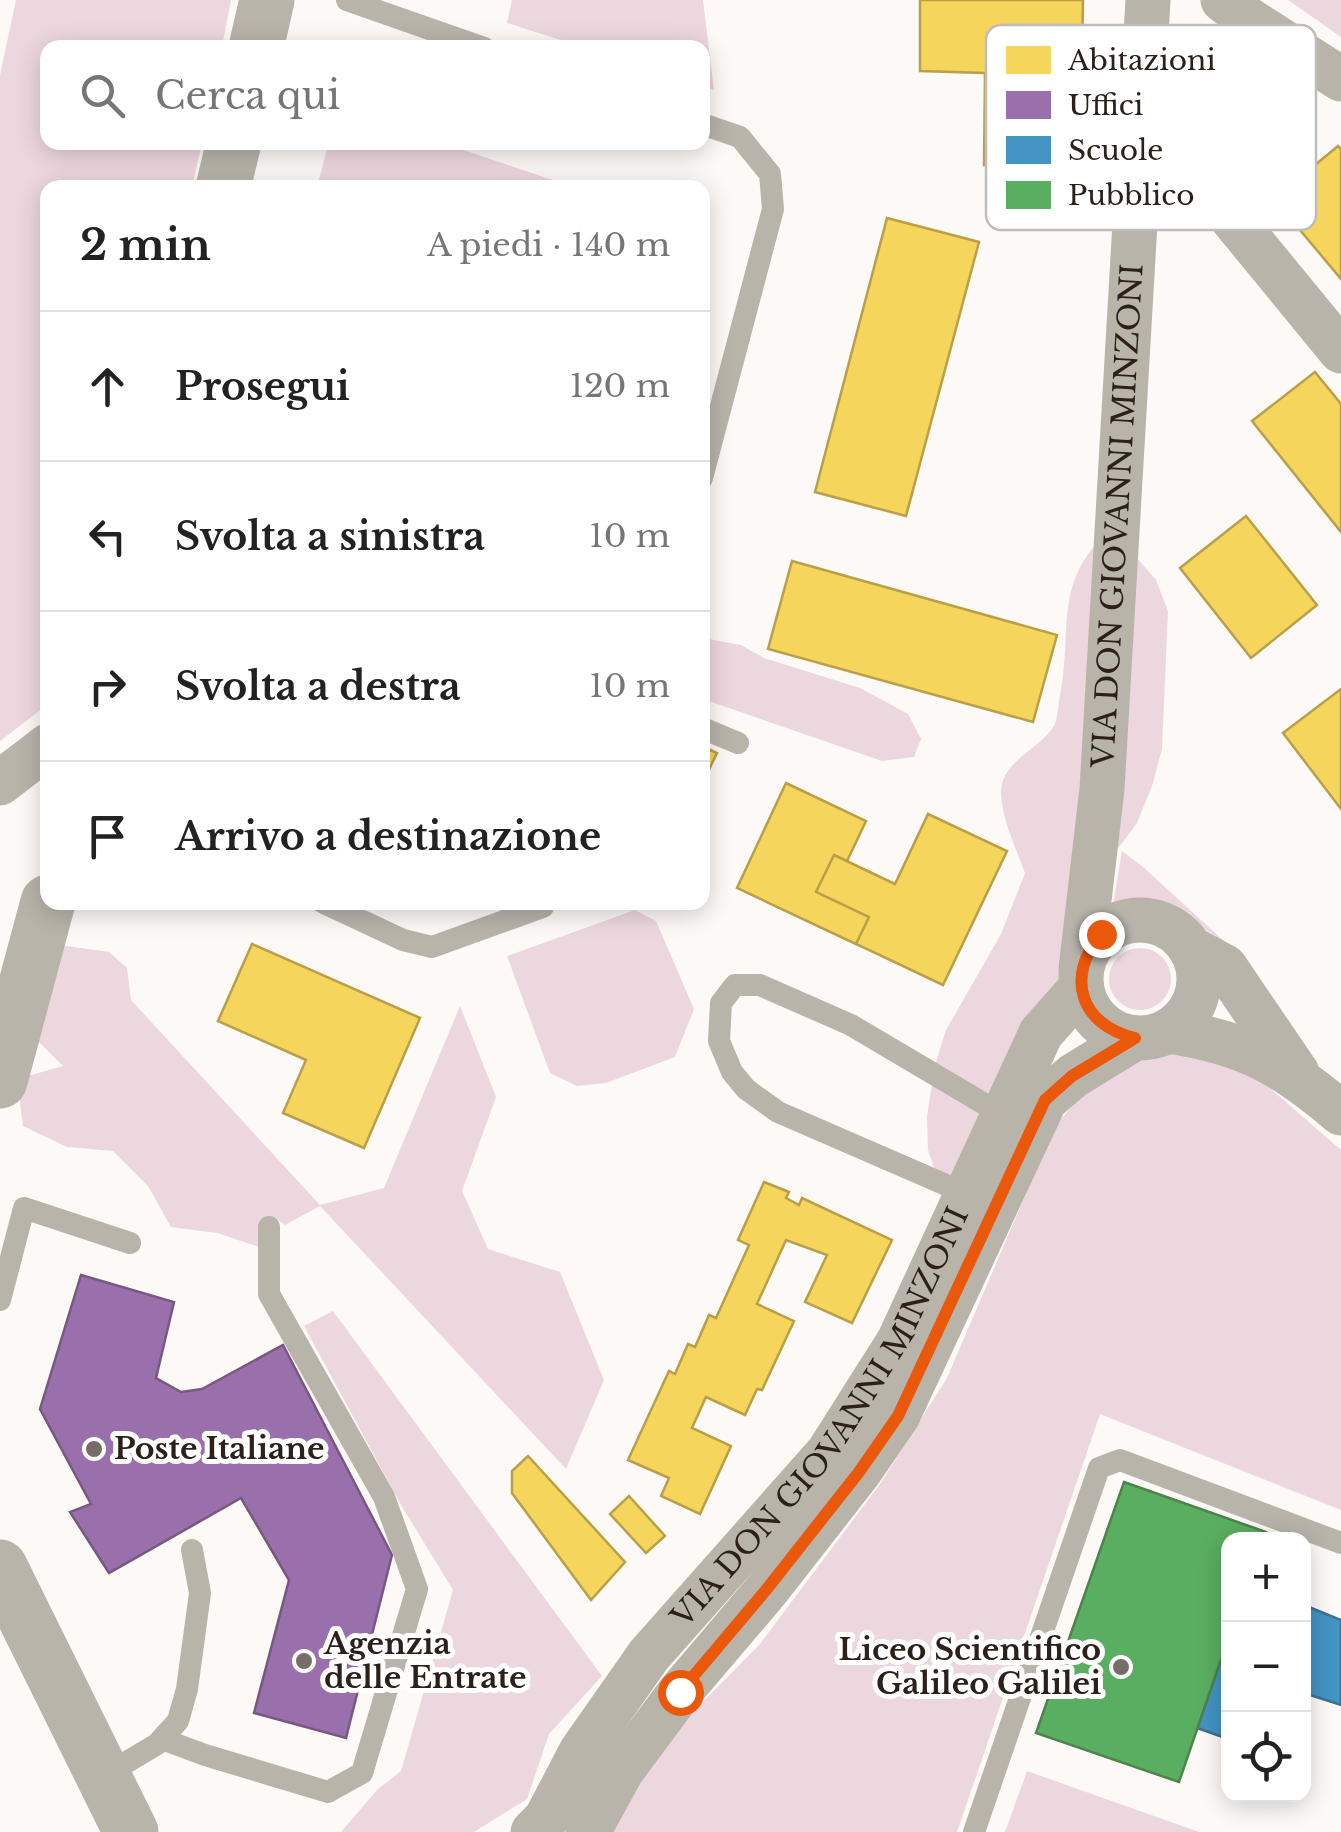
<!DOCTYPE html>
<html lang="it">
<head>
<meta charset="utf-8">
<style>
  body { margin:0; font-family:"Libre Baskerville",serif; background:#f2f2f2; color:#222 }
  .controls { position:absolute; right:30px; bottom:30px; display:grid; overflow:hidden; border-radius:20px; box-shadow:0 5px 25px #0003 }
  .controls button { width:90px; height:90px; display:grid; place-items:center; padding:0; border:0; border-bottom:2px solid #e0e0e0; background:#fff; color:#222; font:50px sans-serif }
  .stop { position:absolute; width:30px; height:30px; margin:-22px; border:8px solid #ea580c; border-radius:50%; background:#fff }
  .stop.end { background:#ea580c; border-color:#fff; box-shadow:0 2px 10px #0008 }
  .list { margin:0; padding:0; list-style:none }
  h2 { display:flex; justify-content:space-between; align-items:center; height:130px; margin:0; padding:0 40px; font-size:42px }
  h2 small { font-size:32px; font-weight:400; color:#767676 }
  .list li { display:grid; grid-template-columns:65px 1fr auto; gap:30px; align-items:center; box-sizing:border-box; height:150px; padding:0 40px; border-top:2px solid #e0e0e0 }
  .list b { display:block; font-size:38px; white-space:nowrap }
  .list em { font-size:32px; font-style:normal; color:#767676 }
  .icon { flex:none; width:55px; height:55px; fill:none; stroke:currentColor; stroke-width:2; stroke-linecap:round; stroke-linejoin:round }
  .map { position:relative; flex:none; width:1341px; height:1832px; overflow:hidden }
  .search { position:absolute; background:#fff; box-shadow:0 5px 25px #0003; left:40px; top:40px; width:670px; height:110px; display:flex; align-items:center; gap:25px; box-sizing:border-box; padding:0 35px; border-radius:20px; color:#767676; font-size:38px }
  .panel { position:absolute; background:#fff; box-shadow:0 5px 25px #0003; left:40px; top:180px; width:670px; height:730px; border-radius:20px }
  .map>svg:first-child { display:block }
</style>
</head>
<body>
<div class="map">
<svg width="1341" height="1832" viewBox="0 0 1341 1832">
  <rect width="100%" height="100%" fill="#fcf9f6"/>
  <!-- green -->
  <path fill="#edd7df" d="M16,0H231L222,47L48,48V142L202,143L192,187L48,188L47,705L0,741V75Z
    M512,0H703L714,90L703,87L702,48L583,47L507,23Z
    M1288,0H1341V37Z
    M329,142L443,143L573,187H317Z
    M1103,536L1123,542L1156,580L1168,611L1162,749L1152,786L1137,823L1108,862L1073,982L958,1192L935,1171L928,1150L927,1116L935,1065L946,1030L1001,934L1025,873C1016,848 1001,818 1001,791C1002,761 1040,749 1054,726C1058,718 1058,705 1060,696C1073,632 1053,588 1103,536Z
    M703,638L741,645L764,658L860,688L908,714L921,739L914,757L882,761L703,699Z
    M1122,851L1142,866L1225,942C1185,917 1160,896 1112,911Z
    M635,910L656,921L694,1009L675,1057L606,1083L577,1086L550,1073L507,956Z
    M59,945L109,952L127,968L131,1000L320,1205L384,1188L460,1006L496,1097L462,1191L488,1249L560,1272L604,1380L566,1469L320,1206L285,1225L278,1220L262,1248L217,1233L171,1227L148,1186L113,1151L67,1147L23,1126L17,1079L63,1066L31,1034Z
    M1109 979a31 31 0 1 1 62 0a31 31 0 1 1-62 0Z
    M1163,1049L1217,1057L1264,1083L1341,1150V1510L1100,1414L957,1832H601L682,1723L760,1644L880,1484L947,1378L1055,1126L1103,1070Z
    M333,1311L602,1676L549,1734L527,1799L474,1832H341L377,1790L401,1771L453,1590L401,1505L304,1326Z
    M1027,1771L1199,1832H1005Z"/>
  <!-- homes -->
  <path fill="#f6d55c" stroke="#b99f48" stroke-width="2.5" d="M920,0H1083L1082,56H1059V166L984,165L985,73L920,71Z
    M1338,146L1341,149V279L1274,199Z
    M887,218L979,242L906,516L815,492Z
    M1315,372L1341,404V532L1252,421Z
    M1246,516L1317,605L1251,658L1180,568Z
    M792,561L1057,635L1033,722L768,649Z
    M1341,689V809L1283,733Z
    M702,746L717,753L702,784Z
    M786,783L866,821L847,861L834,855L816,892L869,917L856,944L737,888Z
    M928,814L1007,851L943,985L856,944L869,917L816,892L834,855L895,884Z
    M252,944L420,1018L364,1148L283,1113L306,1060L218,1021Z
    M764,1182L789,1192L786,1198L799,1205L802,1198L892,1240L852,1323L805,1302L827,1255L786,1240L757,1304L794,1321L762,1390L757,1389L745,1415L706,1397L692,1428L731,1446L700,1514L661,1496L669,1478L628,1460L669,1371L675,1374L688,1344L695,1347L709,1315L716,1318L749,1245L738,1240Z
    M528,1456L625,1562L591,1600L512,1493V1471Z
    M629,1496L665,1536L646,1553L610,1514Z"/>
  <!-- offices -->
  <path fill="#9970ab" stroke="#785880" stroke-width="2.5" d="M81,1275L174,1302L156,1378L181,1392L202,1389L283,1345L392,1555L346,1738L254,1713L289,1580L241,1498L109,1573L70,1512L91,1504L40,1409Z"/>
  <!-- schools -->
  <path fill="#4393c3" stroke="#3c7190" stroke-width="2.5" d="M1304,1605L1341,1620V1705L1304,1693Z
    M1228,1639V1739L1197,1728Z"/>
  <!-- public -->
  <path fill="#5aae61" stroke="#4c844c" stroke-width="2.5" d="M1124,1482L1266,1532L1263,1540H1228V1639L1179,1782L1036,1733Z"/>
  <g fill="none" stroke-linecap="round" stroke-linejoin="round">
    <!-- service -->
    <path stroke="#b9b4aa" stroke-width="22" d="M347,0L484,48
      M702,124L740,137L770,174L773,209L702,478
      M702,728L738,743
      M322,902L403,940L432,947L543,907L534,902
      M967,1194L778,1112L746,1089L732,1072L719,1041L721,1003L735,985H760L851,1025L1003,1115
      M0,1300L24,1208L130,1243
      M162,1739L205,1755L328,1792L362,1773L417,1589L384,1497L269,1294V1227
      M104,1776L157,1744L178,1721L187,1689L200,1593L192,1550
      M974,1832L1099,1468L1120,1460L1341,1543"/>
    <!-- minor -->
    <g stroke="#b9b4aa" stroke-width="45">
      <path d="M1223,0L1249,20L1341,79"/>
      <path d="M1140,106L1341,351"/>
      <path d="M0,783L48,746"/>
      <circle cx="1140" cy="979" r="59"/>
      <path d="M1190,948L1225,967L1297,1073"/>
      <path id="s1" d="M1081,969L1102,789L1148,0"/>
      <path d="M1169,1031C1246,1043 1282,1063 1341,1113"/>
      <path id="s2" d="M533,1832L546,1819L581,1752L649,1655L828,1453L899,1341L1041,1033L1081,988"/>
      <path d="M588,1832L622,1770L680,1692L766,1591L859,1472L898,1415L1045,1100L1073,1076L1135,1038"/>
    </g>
    <!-- tertiary -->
    <path stroke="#b9b4aa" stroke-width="55" d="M256,48L267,0
      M223,188L234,142
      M0,1081L48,902
      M0,1567L131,1832"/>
  </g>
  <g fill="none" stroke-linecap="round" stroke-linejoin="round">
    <!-- route -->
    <path stroke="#ea580c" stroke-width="12" d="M680,1692L766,1590L859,1472L898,1416L1045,1100L1072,1076L1135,1038C1080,1025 1065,977 1101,934"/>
  </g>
  <!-- markers -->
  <g fill="#756d67" stroke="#fff" stroke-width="4">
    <circle cx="94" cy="1449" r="10"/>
    <circle cx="304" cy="1661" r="10"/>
    <circle cx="1121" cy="1667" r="10"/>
  </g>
  <g text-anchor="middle" stroke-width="10" stroke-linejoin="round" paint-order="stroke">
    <!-- street labels -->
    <g font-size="30" fill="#2c211a" stroke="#fff">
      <text dy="10" stroke="none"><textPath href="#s1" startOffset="455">VIA DON GIOVANNI MINZONI</textPath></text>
      <text dy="10" stroke="none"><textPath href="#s2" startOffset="508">VIA DON GIOVANNI MINZONI</textPath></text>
    </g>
    <!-- poi labels -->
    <g font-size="30" font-weight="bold" fill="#2c211a" stroke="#fff" text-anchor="start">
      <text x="114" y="1459">Poste Italiane</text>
      <text x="324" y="1654">Agenzia<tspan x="324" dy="34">delle Entrate</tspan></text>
      <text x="1101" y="1660" text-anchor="end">Liceo Scientifico<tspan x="1101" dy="34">Galileo Galilei</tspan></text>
    </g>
  </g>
  <!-- legend -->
  <rect x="986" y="25" width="330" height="205" rx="15" fill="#fff" stroke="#c0bcba" stroke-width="2.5"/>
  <rect x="1006" y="46" width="45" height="28" fill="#f6d55c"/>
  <rect x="1006" y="91" width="45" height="28" fill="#9970ab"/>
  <rect x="1006" y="136" width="45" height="28" fill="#4393c3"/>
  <rect x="1006" y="181" width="45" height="28" fill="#5aae61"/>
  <g font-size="28" fill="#2c211a">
    <text x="1068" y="70">Abitazioni</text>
    <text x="1068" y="115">Uffici</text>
    <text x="1068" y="160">Scuole</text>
    <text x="1068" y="205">Pubblico</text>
  </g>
</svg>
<div class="controls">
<button>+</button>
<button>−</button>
<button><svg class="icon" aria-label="locate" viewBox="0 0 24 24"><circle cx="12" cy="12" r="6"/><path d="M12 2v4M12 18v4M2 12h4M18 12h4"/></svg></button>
</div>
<div class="stop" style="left:680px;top:1692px"></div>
<div class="stop end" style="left:1101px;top:934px"></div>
<div class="search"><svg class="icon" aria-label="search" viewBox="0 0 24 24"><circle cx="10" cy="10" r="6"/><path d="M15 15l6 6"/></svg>Cerca qui</div>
<section class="panel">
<h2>2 min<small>A piedi · 140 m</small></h2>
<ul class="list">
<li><svg class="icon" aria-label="ahead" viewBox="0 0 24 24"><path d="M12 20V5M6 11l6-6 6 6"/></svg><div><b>Prosegui</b></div><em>120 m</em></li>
<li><svg class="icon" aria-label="left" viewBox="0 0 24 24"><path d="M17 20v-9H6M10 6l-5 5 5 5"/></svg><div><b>Svolta a sinistra</b></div><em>10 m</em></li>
<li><svg class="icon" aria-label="right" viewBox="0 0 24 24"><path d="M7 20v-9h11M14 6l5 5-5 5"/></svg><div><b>Svolta a destra</b></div><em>10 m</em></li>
<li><svg class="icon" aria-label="arrive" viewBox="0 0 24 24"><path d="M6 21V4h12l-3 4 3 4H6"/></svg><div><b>Arrivo a destinazione</b></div></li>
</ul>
</section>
</div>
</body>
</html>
